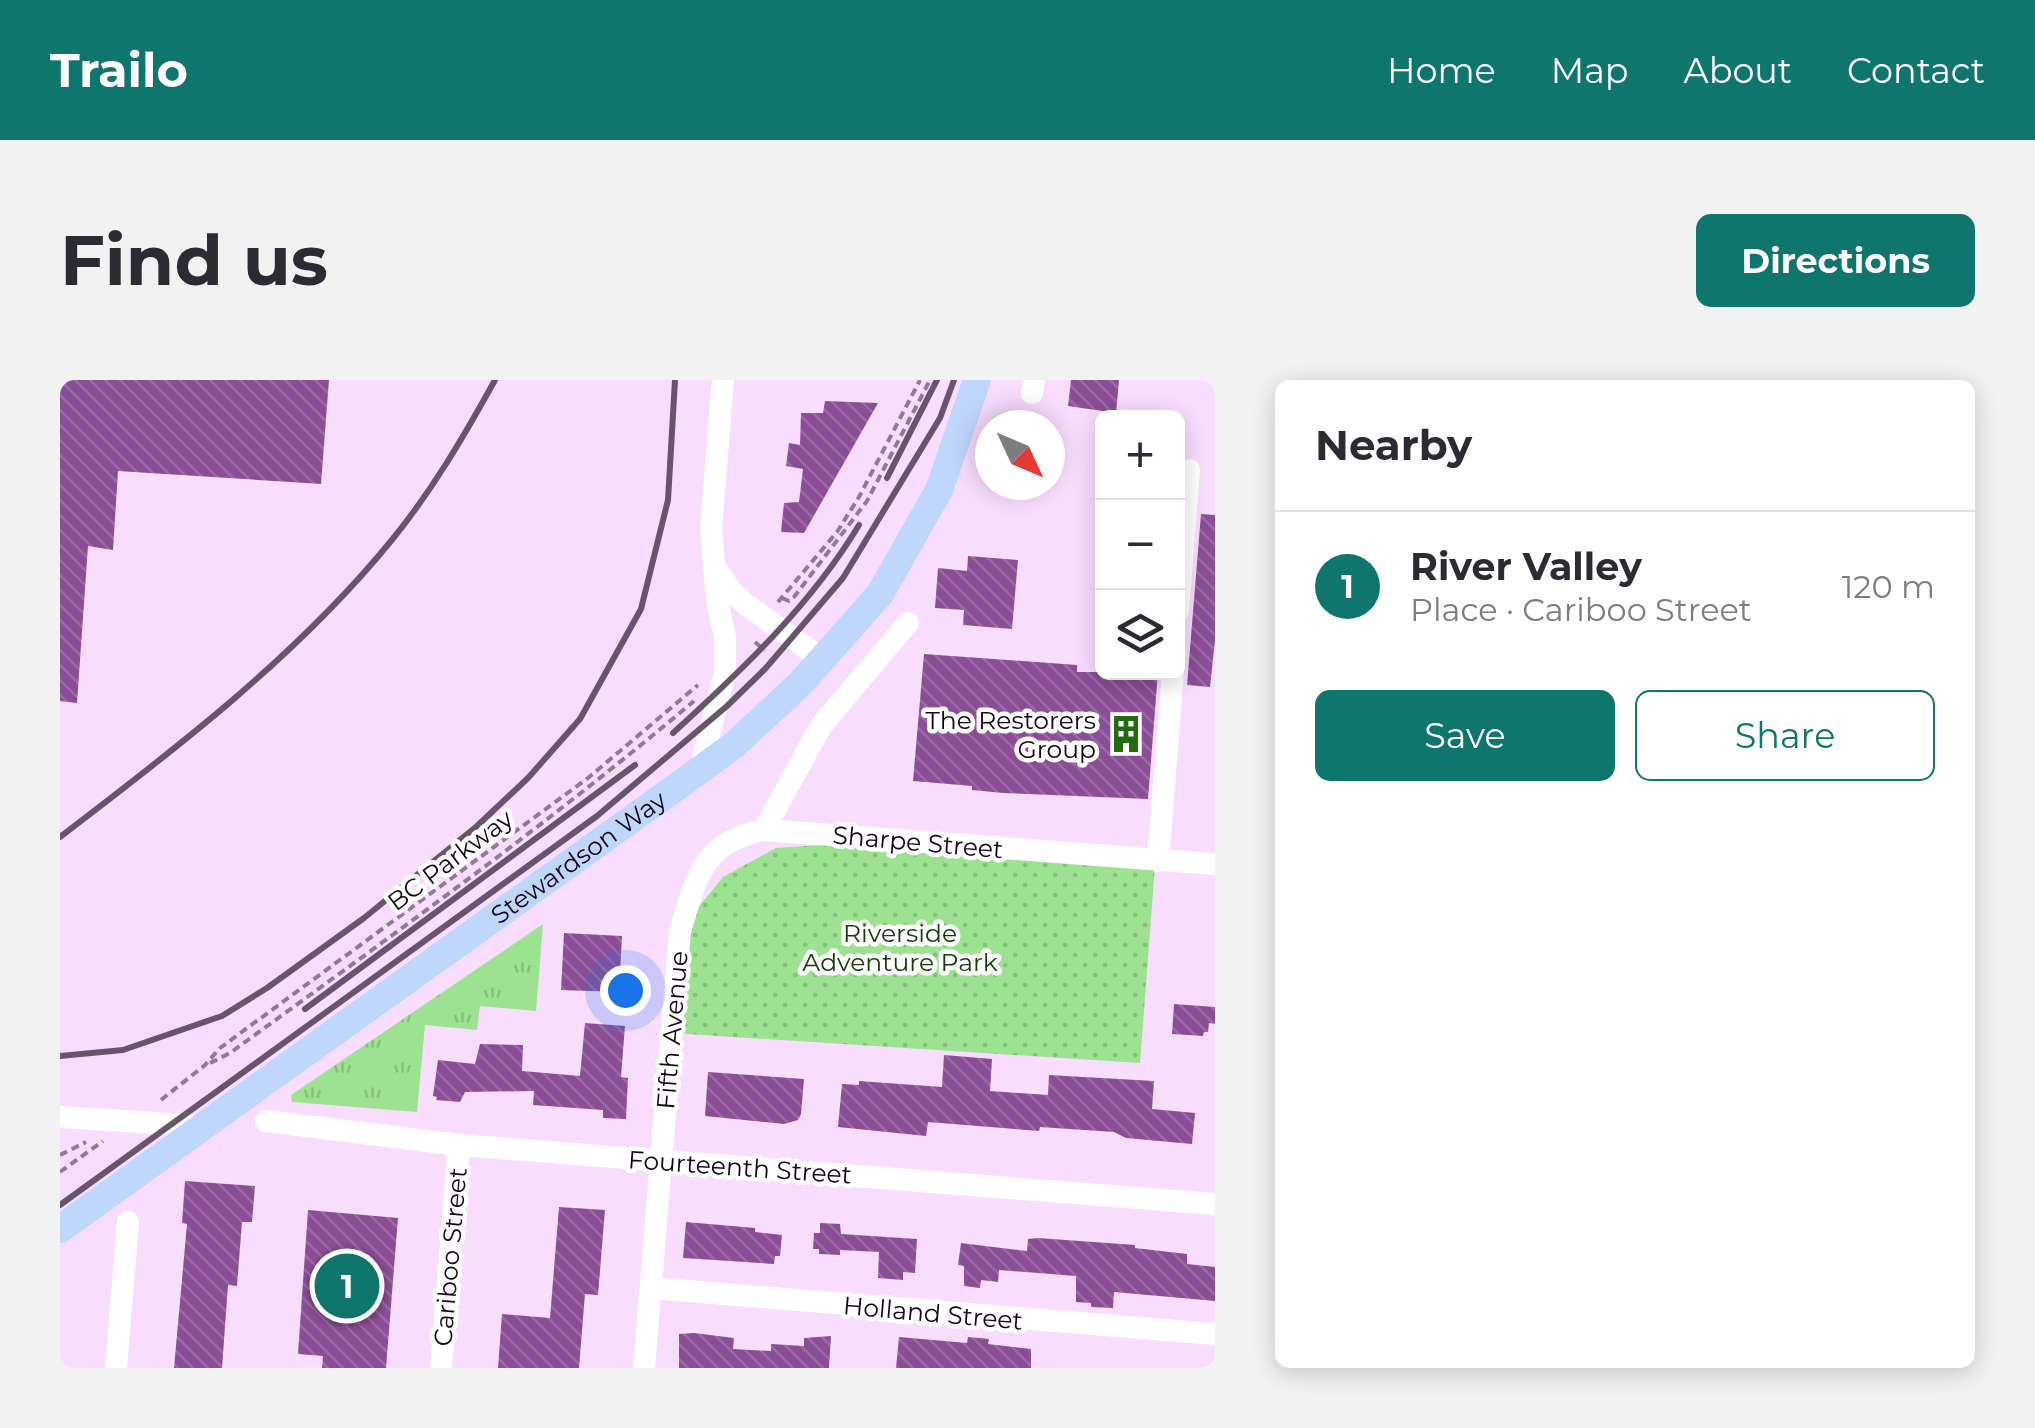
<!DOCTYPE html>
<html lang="en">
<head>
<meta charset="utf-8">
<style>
  body { margin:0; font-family:Montserrat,sans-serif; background:#f2f2f3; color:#2b2b33 }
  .controls { position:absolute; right:30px; top:30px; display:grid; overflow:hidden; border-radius:15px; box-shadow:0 5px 25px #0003 }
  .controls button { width:90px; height:90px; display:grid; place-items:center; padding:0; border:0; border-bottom:2px solid #e1e1e2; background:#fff; color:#2b2b33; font:50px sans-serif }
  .compass { position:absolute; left:915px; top:30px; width:90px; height:90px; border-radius:50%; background:#fff; box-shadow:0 5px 25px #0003; rotate:134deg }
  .you { position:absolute; left:565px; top:610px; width:35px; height:35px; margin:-25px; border:8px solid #fff; border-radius:50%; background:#1a73e8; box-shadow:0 0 0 15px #1a73e833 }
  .badge { display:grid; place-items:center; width:65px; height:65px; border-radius:50%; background:#0f766e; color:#fff; font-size:32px; font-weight:700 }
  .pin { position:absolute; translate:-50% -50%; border:5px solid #fff; box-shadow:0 2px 10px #0006 }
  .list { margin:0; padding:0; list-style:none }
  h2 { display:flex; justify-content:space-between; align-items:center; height:130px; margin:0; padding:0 40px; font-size:42px }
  h2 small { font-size:32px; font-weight:400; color:#7c7c81 }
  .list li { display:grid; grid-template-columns:65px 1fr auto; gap:30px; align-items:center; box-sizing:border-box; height:150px; padding:0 40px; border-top:2px solid #e1e1e2 }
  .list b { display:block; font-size:38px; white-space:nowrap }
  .list p { margin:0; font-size:32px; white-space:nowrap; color:#7c7c81 }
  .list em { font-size:32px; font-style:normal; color:#7c7c81 }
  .actions { display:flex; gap:20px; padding:30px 40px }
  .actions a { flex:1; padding:22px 0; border:2px solid #0f766e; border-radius:15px; text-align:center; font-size:35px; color:#0f766e }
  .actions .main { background:#0f766e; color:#fff }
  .icon { flex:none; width:55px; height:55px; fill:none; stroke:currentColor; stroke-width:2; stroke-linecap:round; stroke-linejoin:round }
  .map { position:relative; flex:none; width:1155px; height:988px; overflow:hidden; border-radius:15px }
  header { display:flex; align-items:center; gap:60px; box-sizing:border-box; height:140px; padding:0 50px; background:#0f766e; color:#fff }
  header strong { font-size:48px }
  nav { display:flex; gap:55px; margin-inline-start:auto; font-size:35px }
  .intro { display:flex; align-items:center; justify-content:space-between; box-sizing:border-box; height:240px; padding:0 60px }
  h1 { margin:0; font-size:70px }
  .button { padding:25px 45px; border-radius:15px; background:#0f766e; color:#fff; font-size:35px; font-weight:700 }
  main { display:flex; gap:60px; padding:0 60px }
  aside { flex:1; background:#fff; border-radius:15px; box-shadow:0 5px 25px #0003 }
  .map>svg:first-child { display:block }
</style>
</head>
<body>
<header>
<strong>Trailo</strong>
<nav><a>Home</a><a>Map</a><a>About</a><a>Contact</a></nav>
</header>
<div class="intro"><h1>Find us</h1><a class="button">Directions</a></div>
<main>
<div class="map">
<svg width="1155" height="988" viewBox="0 0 1155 988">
  <defs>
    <pattern id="grass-tufts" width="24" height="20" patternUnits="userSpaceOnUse" patternTransform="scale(2.5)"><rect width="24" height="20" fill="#9ce290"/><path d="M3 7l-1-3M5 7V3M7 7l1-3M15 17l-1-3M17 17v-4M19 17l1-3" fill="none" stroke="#86c07b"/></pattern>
    <pattern id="park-dots" width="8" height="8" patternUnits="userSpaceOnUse" patternTransform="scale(2.5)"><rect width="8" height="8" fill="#9ce290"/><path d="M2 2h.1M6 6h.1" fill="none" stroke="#86c07b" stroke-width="1.8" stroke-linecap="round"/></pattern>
    <pattern id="building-back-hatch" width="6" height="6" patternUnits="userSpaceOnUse" patternTransform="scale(2.5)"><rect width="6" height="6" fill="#8b4d97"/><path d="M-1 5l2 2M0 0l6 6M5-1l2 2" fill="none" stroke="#986ca1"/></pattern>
  </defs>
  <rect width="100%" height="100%" fill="#f9ddff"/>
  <!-- grass -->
  <path fill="url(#grass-tufts)" d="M483,544L476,631L420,626L417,650L365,645L357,732L232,722L231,715Z"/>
  <!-- park -->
  <path fill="url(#park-dots)" d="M790,463L1095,486L1080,683L612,653L619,551L663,497L716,468Z"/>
  <!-- building -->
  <path fill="url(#building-back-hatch)" d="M0,0H269L261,104L58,91L53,170L28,166L17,323L0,321Z
    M1011,0H1059L1056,33L1008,26Z
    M765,21L818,23L744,153L721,152L724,123L739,122L743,89L726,86L729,63L740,65L741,33H763Z
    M1141,134L1155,135V260L1150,307L1127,305Z
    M908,176L958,180L952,249L903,245L904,230L875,228L878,188L907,191Z
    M864,274L1017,285V292H1098L1088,419L943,413L912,410V406L853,401Z
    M504,553L562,556L559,612L501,610Z
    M1114,624L1155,627V644L1149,643L1148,652H1144L1143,656L1112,654Z
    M525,643L565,646L561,697L568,698L566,739L543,738V730L473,725L474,711L405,712L400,722L376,720L377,717L373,716L378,680L415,684L420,664L463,665L462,691L520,696Z
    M884,675L932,679L930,711L988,715L989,695L1094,701L1092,729L1135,733L1132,764L1066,758L1054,752L980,747L979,751L868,742L866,756L778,747L782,704L799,705V701L882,707Z
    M648,692L744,699L741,734L738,740L724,744L645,736Z
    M125,801L195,806L192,842H182L177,906L168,905L162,988H114L127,844L122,843Z
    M499,827L545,830L538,915L525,914L519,988H438L442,934L490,938Z
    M248,830L338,838L326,988H262L263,976L238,974Z
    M626,842L695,848V852L722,855L720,876H715L714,884L623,878Z
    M760,843L780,844L781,854L857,859L855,893L843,892V900L818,898L819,872L780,870V875L759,874V869H753L754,853H760Z
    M978,858L1075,865V868L1127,874V884L1155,887V921L1054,912L1053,928L1031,927V923L1016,922V896L939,890L938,902L921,900L920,908L904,906V886L898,885L901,863L967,871L968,859Z
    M634,953L674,958L673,969L711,971V964L744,966V958L771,956L769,988H619V954Z
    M839,957L907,963L908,957L929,959L928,964L971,969V988H836Z"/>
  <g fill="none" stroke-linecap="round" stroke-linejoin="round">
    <!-- path -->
    <path stroke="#907a95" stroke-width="4" stroke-dasharray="8 5" stroke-linecap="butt" d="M722,218L729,221L734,217L807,121L870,0
      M718,222L777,152L799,117L860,0
      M695,262L705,271
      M150,683L170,673C327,559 486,446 634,321
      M101,720L145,685L160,668L528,398L638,305
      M0,775L26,762
      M0,792L43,761"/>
    <!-- minor -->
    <path stroke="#fff" stroke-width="22" d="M972,13L974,0
      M657,190L672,212L684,223L763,280
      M1118,231L1129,90
      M640,390L665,293V257L657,219L651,149L663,0
      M704,450L761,346L848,243
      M1098,481L1113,292
      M0,737L141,746
      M206,741L399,765L1155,824
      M591,908L1155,954
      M56,988L68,842
      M381,988L399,765
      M584,988L620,551C637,497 642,462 704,450L1155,484"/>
    <!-- major -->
    <path stroke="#c0d7fd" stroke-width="28" id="s1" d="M0,849L640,390L674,365L740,304L820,214L879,110L917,0"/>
    <!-- rail -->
    <path stroke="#68556c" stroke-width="6" d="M827,98L877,0
      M613,353C681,291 751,225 799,145
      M0,457C117,368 238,275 331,161C372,111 404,56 435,0
      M245,629L575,385
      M0,676L63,670L162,636L207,608L304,538L417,446L468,398L520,339L581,229L608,120L615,0
      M0,825L537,436L667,326L705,289L783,198L880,38L894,0"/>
  </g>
  <!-- icons -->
  <defs>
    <g id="building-bare" transform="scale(3)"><path d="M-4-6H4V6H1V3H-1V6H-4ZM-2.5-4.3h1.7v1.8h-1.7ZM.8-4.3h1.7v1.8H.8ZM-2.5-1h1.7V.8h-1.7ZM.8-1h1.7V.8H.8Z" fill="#206c0e" stroke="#fff" stroke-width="2.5" paint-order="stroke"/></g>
  </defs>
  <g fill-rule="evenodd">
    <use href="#building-bare" x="1066" y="354"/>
  </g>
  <g text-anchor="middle" stroke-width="9" stroke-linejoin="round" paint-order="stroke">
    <!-- poi labels -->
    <g font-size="25" fill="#130516" stroke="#fff" text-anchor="end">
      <text x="1036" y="349">The Restorers<tspan x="1036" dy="29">Group</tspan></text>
    </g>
    <!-- street labels -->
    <g font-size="25" fill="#130516" stroke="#fff">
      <text transform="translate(858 462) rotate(5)" y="9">Sharpe Street</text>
      <text dy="9" stroke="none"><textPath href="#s1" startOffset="638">Stewardson Way</textPath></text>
      <text transform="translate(390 480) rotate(-37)" y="9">BC Parkway</text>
      <text transform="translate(612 650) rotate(-85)" y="9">Fifth Avenue</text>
      <text transform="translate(680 787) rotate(4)" y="9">Fourteenth Street</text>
      <text transform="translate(390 877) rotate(-85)" y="9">Cariboo Street</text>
      <text transform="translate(873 933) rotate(5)" y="9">Holland Street</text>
    </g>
    <!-- park labels -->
    <g font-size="25" fill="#0f3e06" stroke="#fff">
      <text x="840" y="562">Riverside<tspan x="840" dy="29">Adventure Park</tspan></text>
    </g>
  </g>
</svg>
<div class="controls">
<button>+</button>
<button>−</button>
<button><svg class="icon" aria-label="layers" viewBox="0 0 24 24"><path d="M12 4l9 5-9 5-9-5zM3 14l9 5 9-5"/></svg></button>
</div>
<svg class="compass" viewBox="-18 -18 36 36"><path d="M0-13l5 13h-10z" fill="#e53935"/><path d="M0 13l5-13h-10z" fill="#7c7c81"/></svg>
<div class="you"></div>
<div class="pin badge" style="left:287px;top:906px">1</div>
</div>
<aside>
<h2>Nearby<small></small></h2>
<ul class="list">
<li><span class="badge">1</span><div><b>River Valley</b><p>Place · Cariboo Street</p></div><em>120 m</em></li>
</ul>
<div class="actions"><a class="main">Save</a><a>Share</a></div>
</aside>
</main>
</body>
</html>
